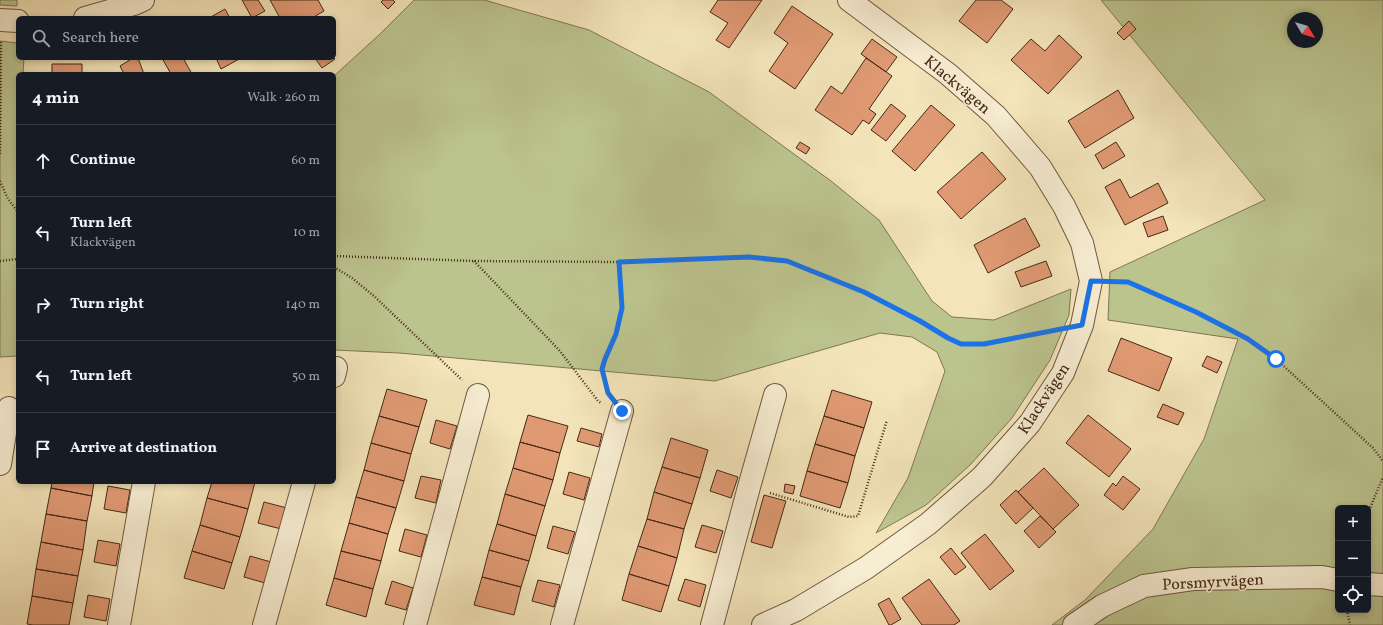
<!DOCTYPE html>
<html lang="en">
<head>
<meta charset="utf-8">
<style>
  body { margin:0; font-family:Vollkorn,serif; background:#20242c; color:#f1f3f6 }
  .controls { position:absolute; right:12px; bottom:12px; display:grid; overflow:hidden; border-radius:6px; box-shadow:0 2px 6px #0003 }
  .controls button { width:36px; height:36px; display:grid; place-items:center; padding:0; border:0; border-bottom:1px solid #363941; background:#171b24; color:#f1f3f6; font:20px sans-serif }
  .compass { position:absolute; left:1287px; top:12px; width:36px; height:36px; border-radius:50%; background:#171b24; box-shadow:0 2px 6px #0003; rotate:128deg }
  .stop { position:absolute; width:12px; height:12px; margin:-9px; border:3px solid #1a73e8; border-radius:50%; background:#fff }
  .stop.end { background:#1a73e8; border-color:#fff; box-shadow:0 1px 4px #0008 }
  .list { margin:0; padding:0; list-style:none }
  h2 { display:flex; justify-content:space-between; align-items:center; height:52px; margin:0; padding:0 16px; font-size:17px }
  h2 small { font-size:13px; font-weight:400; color:#9ea1a6 }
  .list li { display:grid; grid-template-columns:26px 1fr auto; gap:12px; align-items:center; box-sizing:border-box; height:72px; padding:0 16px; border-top:1px solid #363941 }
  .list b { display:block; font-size:15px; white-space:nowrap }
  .list p { margin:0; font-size:13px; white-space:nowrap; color:#9ea1a6 }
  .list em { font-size:13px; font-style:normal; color:#9ea1a6 }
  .icon { flex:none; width:22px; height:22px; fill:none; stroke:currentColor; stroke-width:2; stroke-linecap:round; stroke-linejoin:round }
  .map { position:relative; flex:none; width:1383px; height:625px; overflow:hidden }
  .search { position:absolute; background:#171b24; box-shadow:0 2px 6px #0003; left:16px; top:16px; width:320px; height:44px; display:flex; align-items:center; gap:10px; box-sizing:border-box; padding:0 14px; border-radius:6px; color:#9ea1a6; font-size:15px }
  .panel { position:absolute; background:#171b24; box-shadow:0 2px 6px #0003; left:16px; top:72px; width:320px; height:412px; border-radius:6px }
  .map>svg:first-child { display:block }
</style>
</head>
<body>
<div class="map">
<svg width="1383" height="625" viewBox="0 0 1383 625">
  <rect width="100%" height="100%" fill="#f3e4b9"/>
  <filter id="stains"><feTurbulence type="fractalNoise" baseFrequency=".005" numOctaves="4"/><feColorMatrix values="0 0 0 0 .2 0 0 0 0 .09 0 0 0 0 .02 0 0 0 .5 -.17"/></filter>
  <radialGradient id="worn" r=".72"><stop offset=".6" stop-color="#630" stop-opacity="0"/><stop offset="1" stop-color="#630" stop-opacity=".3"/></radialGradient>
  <!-- green -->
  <path fill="#bcc48e" stroke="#807652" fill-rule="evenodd" d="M0,0H17V6L0,5Z
    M414,0H484L589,30L709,92L831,181L879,220L932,301L952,317L994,320L1071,289L1069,315L1050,360L1012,418L971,464L926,505L876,533L908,478L945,371L937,352L912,337L880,333L715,381L399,353L334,350V76L380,34Z
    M1101,0H1383V625H1052L1085,600L1153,529L1204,439L1238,339L1108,320L1110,272L1265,200ZM1293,18H1317V42H1293ZM1338,508H1368V610H1338Z
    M0,41L18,43V58H24L23,74H18V356L0,357Z"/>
  <!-- building -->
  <path fill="#e09a73" stroke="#452917" d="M242,0H258L265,11L252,18Z
    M270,0H318L324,11L312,18H280Z
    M383,0H393L395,2L388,9L381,2Z
    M718,0H762L729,48L716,40L728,23L710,12Z
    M976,0H1001L1013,9L987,43L959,21Z
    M792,6L833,34L795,89L769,71L788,43L774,33Z
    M225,9L230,18H209Z
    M1129,21L1136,29L1124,40L1117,33Z
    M1059,35L1082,57L1048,94L1011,60L1031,39L1045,51Z
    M872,39L897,57L886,72L861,54Z
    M133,58H138L144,74H124L120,66Z
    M162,58H183L192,74H171Z
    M216,58H241L221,69Z
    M315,58H334L335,59L322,68Z
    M866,58L892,76L869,109L876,114L869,124L863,120L852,135L815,110L831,86L842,94Z
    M52,64H82V74H52Z
    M1118,90L1134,118L1085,148L1068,121Z
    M891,104L906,116L886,141L871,130Z
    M931,105L955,125L915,171L892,151Z
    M800,142L810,148L806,154L796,148Z
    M1116,142L1125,156L1103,169L1095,155Z
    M982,152L1006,179L961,219L937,192Z
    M1120,179L1130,198L1158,183L1168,203L1125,225L1105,187Z
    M1163,216L1168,230L1148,237L1143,223Z
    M1025,218L1040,246L988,273L974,245Z
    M1046,261L1052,276L1021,287L1015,272Z
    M1121,338L1172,358L1159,391L1108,371Z
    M1207,356L1222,362L1217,373L1202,366Z
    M387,389L427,400L419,427L379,416Z
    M832,390L872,402L864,428L824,416Z
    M1163,404L1184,413L1178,425L1157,417Z
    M528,415L568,426L560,453L520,442Z
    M1088,415L1131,449L1109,477L1066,443Z
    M379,416L419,427L411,454L371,443Z
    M824,416L864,428L855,456L815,444Z
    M436,420L457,426L450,449L430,443Z
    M581,428L602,434L599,447L577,441Z
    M671,438L708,450L700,478L662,467Z
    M520,442L560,453L553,480L513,468Z
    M371,443L411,454L404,481L364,470Z
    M815,444L855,456L848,483L807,471Z
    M662,467L700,478L692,504L654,492Z
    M513,468L553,480L545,506L505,494Z
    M1044,468L1079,505L1053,529L1018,492Z
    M364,470L404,481L396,508L356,497Z
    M717,470L738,477L731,498L710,491Z
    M807,471L848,483L840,508L800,496Z
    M569,472L590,478L584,500L563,494Z
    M421,476L441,480L436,503L415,498Z
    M1123,476L1140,489L1123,510L1104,495L1113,483L1116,486Z
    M52,482H94L92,496L51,488Z
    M212,482H255L248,509L207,498Z
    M785,484L795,486L793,494L784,492Z
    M108,486L130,490L126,513L104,509Z
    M51,488L92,496L87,521L46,514Z
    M1016,490L1033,508L1016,524L1000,505Z
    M654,492L692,504L684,529L647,519Z
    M505,494L545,506L536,536L497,524Z
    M764,495L786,501L772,548L751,542Z
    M356,497L396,508L388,534L349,523Z
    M207,498L248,509L240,537L200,525Z
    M264,502L287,508L281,529L258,523Z
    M46,514L87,521L83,550L41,542Z
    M1040,516L1056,532L1039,548L1024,531Z
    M647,519L684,529L677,558L638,546Z
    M349,523L388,534L381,561L341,551Z
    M497,524L536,536L529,561L489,550Z
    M200,525L240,537L232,563L192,551Z
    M702,525L723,531L716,553L695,547Z
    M553,526L575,532L568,554L547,548Z
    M405,529L427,535L421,557L399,551Z
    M985,534L1014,571L990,590L961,553Z
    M98,540L120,544L116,566L94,562Z
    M41,542L83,550L78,576L36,569Z
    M638,546L677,558L669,586L629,574Z
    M951,548L966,567L955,575L940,557Z
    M489,550L529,561L521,587L482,577Z
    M192,551L232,563L224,589L184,578Z
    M341,551L381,561L373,589L334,578Z
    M250,556L271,562L265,583L244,577Z
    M36,569L78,576L73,603L32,596Z
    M629,574L669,586L661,612L622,600Z
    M482,577L521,587L514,615L474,605Z
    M334,578L373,589L366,617L326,605Z
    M685,579L706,585L700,607L678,600Z
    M929,579L960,621L954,625H922L902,598Z
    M538,580L560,585L554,607L532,601Z
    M392,581L413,588L406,610L385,604Z
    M88,595L110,599L106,621L84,617Z
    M32,596L73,603L69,625H33L27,624Z
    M889,598L901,619L891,625H889L878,604Z"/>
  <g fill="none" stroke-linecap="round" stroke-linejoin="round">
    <!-- minor casing -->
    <g stroke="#705840" stroke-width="24">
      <path id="minor" d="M85,18L134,4L143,0
        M0,20L18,21
        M334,376L336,368
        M0,464L9,408
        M1368,584L1383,585
        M119,625L144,482
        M264,625L304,482
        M415,625L478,395
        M562,625L622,411
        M712,625L749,487L775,395
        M763,625L796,610L866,568L928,524L982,477L1030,423L1063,373L1082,325L1091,281L1082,243L1064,206L1040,167L996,116L948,74L849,0
        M1074,625L1102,606L1144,586L1193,579L1322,577L1338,580"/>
    </g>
    <!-- path -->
    <path stroke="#452917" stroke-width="2.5" stroke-dasharray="1 2" stroke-linecap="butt" d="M0,154L1,42
      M0,181L8,199L18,212
      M334,256L474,261L619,262L749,257L787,261L863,292L919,321L948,338L961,344H984L1055,330
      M0,261L18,259
      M474,261L560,351L598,401L601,403
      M334,267L352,278L374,296L462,380
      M1114,282H1127L1196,312L1248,339L1276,359L1373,448L1383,461
      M608,394L602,369L605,359L616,334L622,308L619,262
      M770,493L849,517L858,516L887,420
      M1368,513L1383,477
      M1347,610L1350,625"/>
    <!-- minor -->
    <use href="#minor" stroke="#f7edd2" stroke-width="22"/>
  </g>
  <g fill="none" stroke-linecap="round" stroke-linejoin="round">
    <!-- route -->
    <path stroke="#1a73e8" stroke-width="5" d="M622,411L608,393L602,369L605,359L616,334L622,308L619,262L749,257L787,261L864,292L920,321L948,338L961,344H984L1082,325L1091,281L1128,282L1196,312L1248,339L1276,359"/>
  </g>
  <g text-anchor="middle" stroke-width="3" stroke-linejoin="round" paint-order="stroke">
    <!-- street labels -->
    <g font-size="16" fill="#452917" stroke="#f7edd2">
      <text transform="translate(958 84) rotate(40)" y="6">Klackvägen</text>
      <text transform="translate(1043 398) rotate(-57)" y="6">Klackvägen</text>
      <text transform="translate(1213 581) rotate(-3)" y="6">Porsmyrvägen</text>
    </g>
  </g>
  <rect width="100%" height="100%" filter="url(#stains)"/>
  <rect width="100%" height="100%" fill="url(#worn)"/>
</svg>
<div class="controls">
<button>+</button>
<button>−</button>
<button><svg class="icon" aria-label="locate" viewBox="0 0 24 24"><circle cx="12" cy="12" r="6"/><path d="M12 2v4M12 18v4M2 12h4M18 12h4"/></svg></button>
</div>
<svg class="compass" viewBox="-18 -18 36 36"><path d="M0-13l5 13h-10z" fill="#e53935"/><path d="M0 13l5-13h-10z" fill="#9ea1a6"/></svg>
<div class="stop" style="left:1276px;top:359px"></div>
<div class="stop end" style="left:622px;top:411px"></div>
<div class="search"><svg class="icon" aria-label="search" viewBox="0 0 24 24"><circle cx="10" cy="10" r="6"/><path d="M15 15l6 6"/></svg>Search here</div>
<section class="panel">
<h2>4 min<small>Walk · 260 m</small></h2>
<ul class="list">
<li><svg class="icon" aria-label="ahead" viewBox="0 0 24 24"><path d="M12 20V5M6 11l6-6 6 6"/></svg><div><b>Continue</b></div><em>60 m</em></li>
<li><svg class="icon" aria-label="left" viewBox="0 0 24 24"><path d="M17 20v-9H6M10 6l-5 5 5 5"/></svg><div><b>Turn left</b><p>Klackvägen</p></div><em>10 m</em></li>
<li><svg class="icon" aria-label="right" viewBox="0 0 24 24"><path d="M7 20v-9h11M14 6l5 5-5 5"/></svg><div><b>Turn right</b></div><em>140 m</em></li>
<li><svg class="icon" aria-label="left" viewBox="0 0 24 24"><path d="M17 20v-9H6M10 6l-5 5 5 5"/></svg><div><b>Turn left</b></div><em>50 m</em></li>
<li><svg class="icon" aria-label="arrive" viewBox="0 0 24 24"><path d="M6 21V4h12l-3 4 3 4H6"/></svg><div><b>Arrive at destination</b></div></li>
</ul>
</section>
</div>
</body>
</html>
